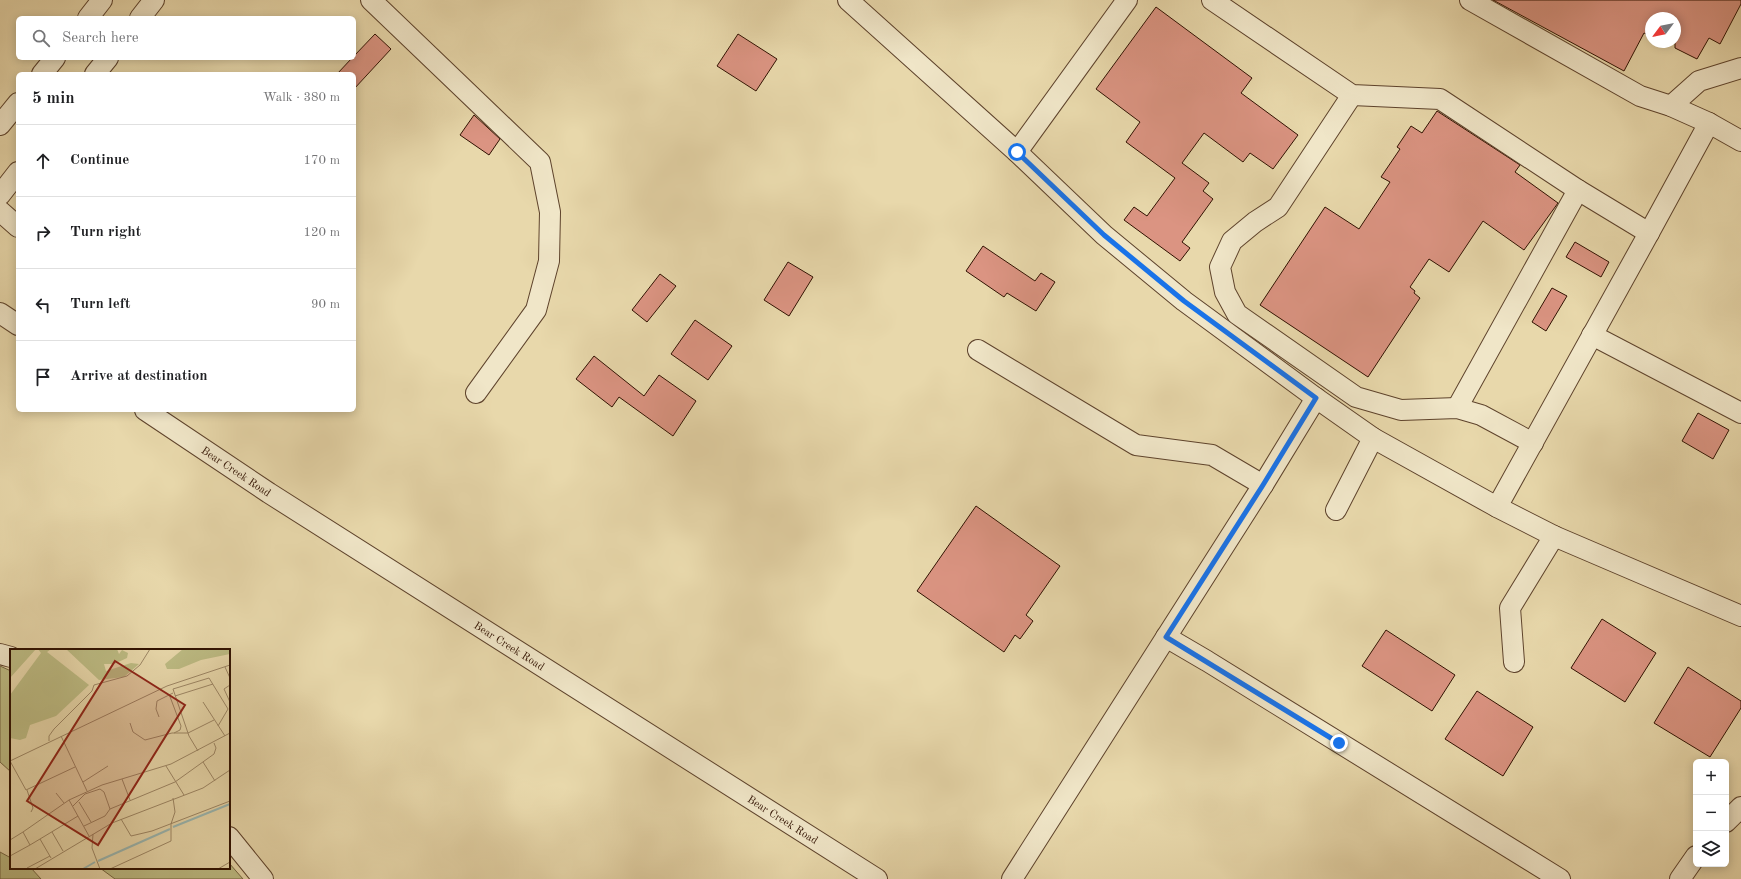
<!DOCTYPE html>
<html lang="en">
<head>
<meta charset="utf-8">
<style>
  body { margin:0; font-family:"Old Standard TT",serif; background:#f6f6f6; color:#202124 }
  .controls { position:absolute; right:12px; bottom:12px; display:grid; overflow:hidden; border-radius:6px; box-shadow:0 2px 10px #0003 }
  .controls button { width:36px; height:36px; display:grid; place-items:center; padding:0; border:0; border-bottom:1px solid #e0e0e0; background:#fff; color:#202124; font:20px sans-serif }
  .compass { position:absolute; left:1645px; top:12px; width:36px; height:36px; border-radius:50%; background:#fff; box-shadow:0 2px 10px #0003; rotate:238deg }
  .stop { position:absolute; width:12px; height:12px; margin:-9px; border:3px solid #1a73e8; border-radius:50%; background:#fff }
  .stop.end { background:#1a73e8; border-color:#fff; box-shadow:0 1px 4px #0008 }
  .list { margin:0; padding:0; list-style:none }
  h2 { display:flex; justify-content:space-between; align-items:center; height:52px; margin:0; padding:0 16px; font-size:17px }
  h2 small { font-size:13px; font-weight:400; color:#757577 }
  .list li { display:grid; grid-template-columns:26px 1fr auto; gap:12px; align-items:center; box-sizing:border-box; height:72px; padding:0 16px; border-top:1px solid #e0e0e0 }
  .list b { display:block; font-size:15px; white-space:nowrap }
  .list em { font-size:13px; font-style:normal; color:#757577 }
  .icon { flex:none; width:22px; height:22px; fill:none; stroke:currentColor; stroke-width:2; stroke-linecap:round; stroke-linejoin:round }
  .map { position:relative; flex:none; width:1741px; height:879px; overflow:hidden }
  .search { position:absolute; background:#fff; box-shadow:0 2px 10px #0003; left:16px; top:16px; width:340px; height:44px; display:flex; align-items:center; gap:10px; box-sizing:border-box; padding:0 14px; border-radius:6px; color:#757577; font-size:15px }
  .panel { position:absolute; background:#fff; box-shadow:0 2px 10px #0003; left:16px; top:72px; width:340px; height:340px; border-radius:6px }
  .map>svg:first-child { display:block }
</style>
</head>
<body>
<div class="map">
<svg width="1741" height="879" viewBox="0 0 1741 879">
  <rect width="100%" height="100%" fill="#e8d8ab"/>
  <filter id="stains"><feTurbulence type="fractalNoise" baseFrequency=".005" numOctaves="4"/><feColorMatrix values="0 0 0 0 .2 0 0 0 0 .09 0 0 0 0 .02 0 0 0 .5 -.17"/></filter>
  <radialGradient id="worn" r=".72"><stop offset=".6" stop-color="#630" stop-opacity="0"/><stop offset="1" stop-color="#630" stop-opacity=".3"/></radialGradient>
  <!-- green -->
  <path fill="#bdbc84" stroke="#766642" d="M0,666L11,671V772L0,762Z
    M0,852L11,858V868H31L41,879H0Z
    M229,863L243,879H115L100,868H229Z"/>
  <!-- building -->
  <path fill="#db9482" stroke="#301101" d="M1493,0H1741V4L1720,44L1709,38L1697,59L1675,48V18H1651V36L1644,33L1624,71Z
    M1156,7L1252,78L1241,93L1298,135L1273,169L1250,153L1243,162L1204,133L1182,163L1209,183L1203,191L1213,199L1182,242L1190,248L1180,261L1124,220L1134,207L1147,216L1175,178L1126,142L1140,122L1096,89Z
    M375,34L391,49L354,89V74H337L352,58H354V56Z
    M738,34L777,59L756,91L717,66Z
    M1437,111L1520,165L1515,172L1558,203L1524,250L1483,221L1449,272L1429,259L1410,287L1415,291L1414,293L1420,298L1368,377L1260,305L1325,207L1359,229L1390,182L1381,177L1400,149L1397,147L1411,126L1422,133Z
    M474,115L500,139L489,155L460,135Z
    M1575,242L1609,262L1601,277L1566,257Z
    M983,246L1035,281L1041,273L1055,282L1036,311L1007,293L1004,297L966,271Z
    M788,262L813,277L789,316L764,300Z
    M660,274L676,286L647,322L632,310Z
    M1552,288L1567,296L1546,331L1532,322Z
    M695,320L732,346L708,380L671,354Z
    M594,356L644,396L659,375L696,401L673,436L619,397L612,407L576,379Z
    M1698,413L1729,430L1713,459L1682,441Z
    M976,506L1060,566L1026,615L1033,621L1020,639L1015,635L1004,652L917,591Z
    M1602,619L1656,653L1625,702L1571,668Z
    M1386,630L1455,675L1432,711L1362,666Z
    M1688,667L1741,701V708L1710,757L1654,723Z
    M1477,691L1533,727L1503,776L1445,739Z"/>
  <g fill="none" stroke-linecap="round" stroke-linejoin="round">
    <!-- minor casing -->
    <g stroke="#5e432c" stroke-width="22">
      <g id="minor">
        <path d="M371,0L540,162L550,212L549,261L536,310L476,393"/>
        <path d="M848,0L1017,152L1104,235L1184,301L1316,398L1373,438L1497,507L1554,536L1741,616"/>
        <path d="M1212,0L1352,95L1440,99L1578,190L1649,233"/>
        <path d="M1470,0L1640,96L1671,106L1709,123L1741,141"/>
        <path d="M88,18L102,0"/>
        <path d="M140,18L154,0"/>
        <path d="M42,74L55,58"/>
        <path d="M95,74L108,58"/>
        <path d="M1352,95L1278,207L1255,222L1232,241L1220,267L1225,292L1237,314L1356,397L1401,410L1457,408L1481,415L1533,443"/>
        <path d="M1671,106L1699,81L1741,68"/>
        <path d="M0,125L18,103"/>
        <path d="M1017,152L1127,0"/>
        <path d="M0,195L18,172"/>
        <path d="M0,211L18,227"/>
        <path d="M0,313L18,325"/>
        <path d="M1592,335L1741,413"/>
        <path d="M978,350L1136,445L1212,455L1263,485"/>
        <path d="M1457,408L1578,190"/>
        <path id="s1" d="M145,410L269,493L877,879"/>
        <path d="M1497,507L1649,233L1709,123"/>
        <path d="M1336,510L1373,438"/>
        <path d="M1166,637L1207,661L1560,879"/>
        <path d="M0,654L11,657"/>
        <path d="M1514,662L1510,608L1554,536"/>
        <path d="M1726,822L1741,807"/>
        <path d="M229,837L263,879"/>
        <path d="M1012,879L1263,485L1316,398"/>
        <path d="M1680,879L1696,856"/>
      </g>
    </g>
    <!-- minor -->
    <use href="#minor" stroke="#f0e6c8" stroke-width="20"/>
  </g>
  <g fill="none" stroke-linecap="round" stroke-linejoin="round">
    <!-- route -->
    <path stroke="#1a73e8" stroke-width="5" d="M1017,152L1104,235L1184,301L1316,398L1263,485L1166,637L1339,743"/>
  </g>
  <g text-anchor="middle" stroke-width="4" stroke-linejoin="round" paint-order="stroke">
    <!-- street labels -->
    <g font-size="11" fill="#301101" stroke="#f0e6c8">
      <text dy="4" stroke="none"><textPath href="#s1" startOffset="110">Bear Creek Road</textPath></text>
      <text dy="4" stroke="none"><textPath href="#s1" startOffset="434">Bear Creek Road</textPath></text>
      <text dy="4" stroke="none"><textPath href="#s1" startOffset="758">Bear Creek Road</textPath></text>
    </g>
  </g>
  <!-- overview -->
  <g transform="translate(10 649)">
    <rect width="220" height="220" fill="#e8d8ab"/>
    <path d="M0,0H26L0,29ZM28,0H41L37,3L79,36L46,67L20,76L16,89L10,91L0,89V46L31,4ZM56,0H107L109,5L112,1L118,4L117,9L104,15H94L96,22L121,14L129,15L114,28L89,31ZM173,0H220V5L191,11L169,20H157L155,15Z" fill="#bdbc84"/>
    <path fill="none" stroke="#9ab8b3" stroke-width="2" d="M163,178L220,155M88,212L160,180M73,220L85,213"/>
    <path fill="none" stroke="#9e8867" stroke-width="1" d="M215,18L220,29M220,36L214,40L220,53M159,45L171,77L170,81L164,84M165,47L203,35M193,53L215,87M149,68L146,60L147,52L163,44M120,74L123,83L135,91L162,84H178L204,71M51,87L77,142M39,92V87L44,80L82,42L84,36L117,27L130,16L140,0M188,102L179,87L163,40L199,29L218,60L208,77M0,112L157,37L220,16M0,112L16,141L65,118M193,113L205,132M156,117L174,146M112,130L120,151M73,133L98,117M17,141L23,159L21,163M46,144L54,154M59,151L79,187M69,153L81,173M63,157L75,145L90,140L94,143L100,160M111,170L121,187L142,182L220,152M74,177L95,167L100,160L165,133L204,105L206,99L204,94M42,183L53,202M83,185L82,199L90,220M30,190L68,167M0,191L13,183M20,196L30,190L41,209M0,207L20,196L13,183L59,151L92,136L161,115L220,84M17,219L40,207M25,220L102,174L193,139L220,121M100,220L161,192V175L165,163L163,149M208,220L220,213"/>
    <path fill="#8f2418" fill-opacity="0.15" stroke="#8f2418" stroke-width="2" d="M105,12L175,56L88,196L17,152Z"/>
    <rect width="220" height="220" fill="none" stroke="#301101" stroke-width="2"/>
  </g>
  <rect width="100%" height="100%" filter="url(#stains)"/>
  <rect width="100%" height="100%" fill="url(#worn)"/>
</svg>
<div class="controls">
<button>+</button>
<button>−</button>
<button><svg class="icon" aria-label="layers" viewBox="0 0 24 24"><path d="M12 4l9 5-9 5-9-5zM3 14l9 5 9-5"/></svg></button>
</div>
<svg class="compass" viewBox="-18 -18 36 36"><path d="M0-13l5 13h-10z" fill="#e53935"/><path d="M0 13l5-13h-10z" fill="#757577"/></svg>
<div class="stop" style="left:1017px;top:152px"></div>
<div class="stop end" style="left:1339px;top:743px"></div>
<div class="search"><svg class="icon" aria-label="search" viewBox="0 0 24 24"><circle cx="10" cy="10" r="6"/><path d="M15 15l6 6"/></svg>Search here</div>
<section class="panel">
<h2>5 min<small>Walk · 380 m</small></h2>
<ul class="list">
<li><svg class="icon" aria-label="ahead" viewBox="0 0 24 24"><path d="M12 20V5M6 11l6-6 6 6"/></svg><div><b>Continue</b></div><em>170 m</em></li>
<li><svg class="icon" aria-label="right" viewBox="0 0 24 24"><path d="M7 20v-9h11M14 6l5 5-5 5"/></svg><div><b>Turn right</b></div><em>120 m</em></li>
<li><svg class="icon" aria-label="left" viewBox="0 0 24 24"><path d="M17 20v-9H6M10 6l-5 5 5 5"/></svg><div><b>Turn left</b></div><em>90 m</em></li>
<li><svg class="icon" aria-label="arrive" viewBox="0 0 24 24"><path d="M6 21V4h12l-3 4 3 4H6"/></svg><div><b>Arrive at destination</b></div></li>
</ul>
</section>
</div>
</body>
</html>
